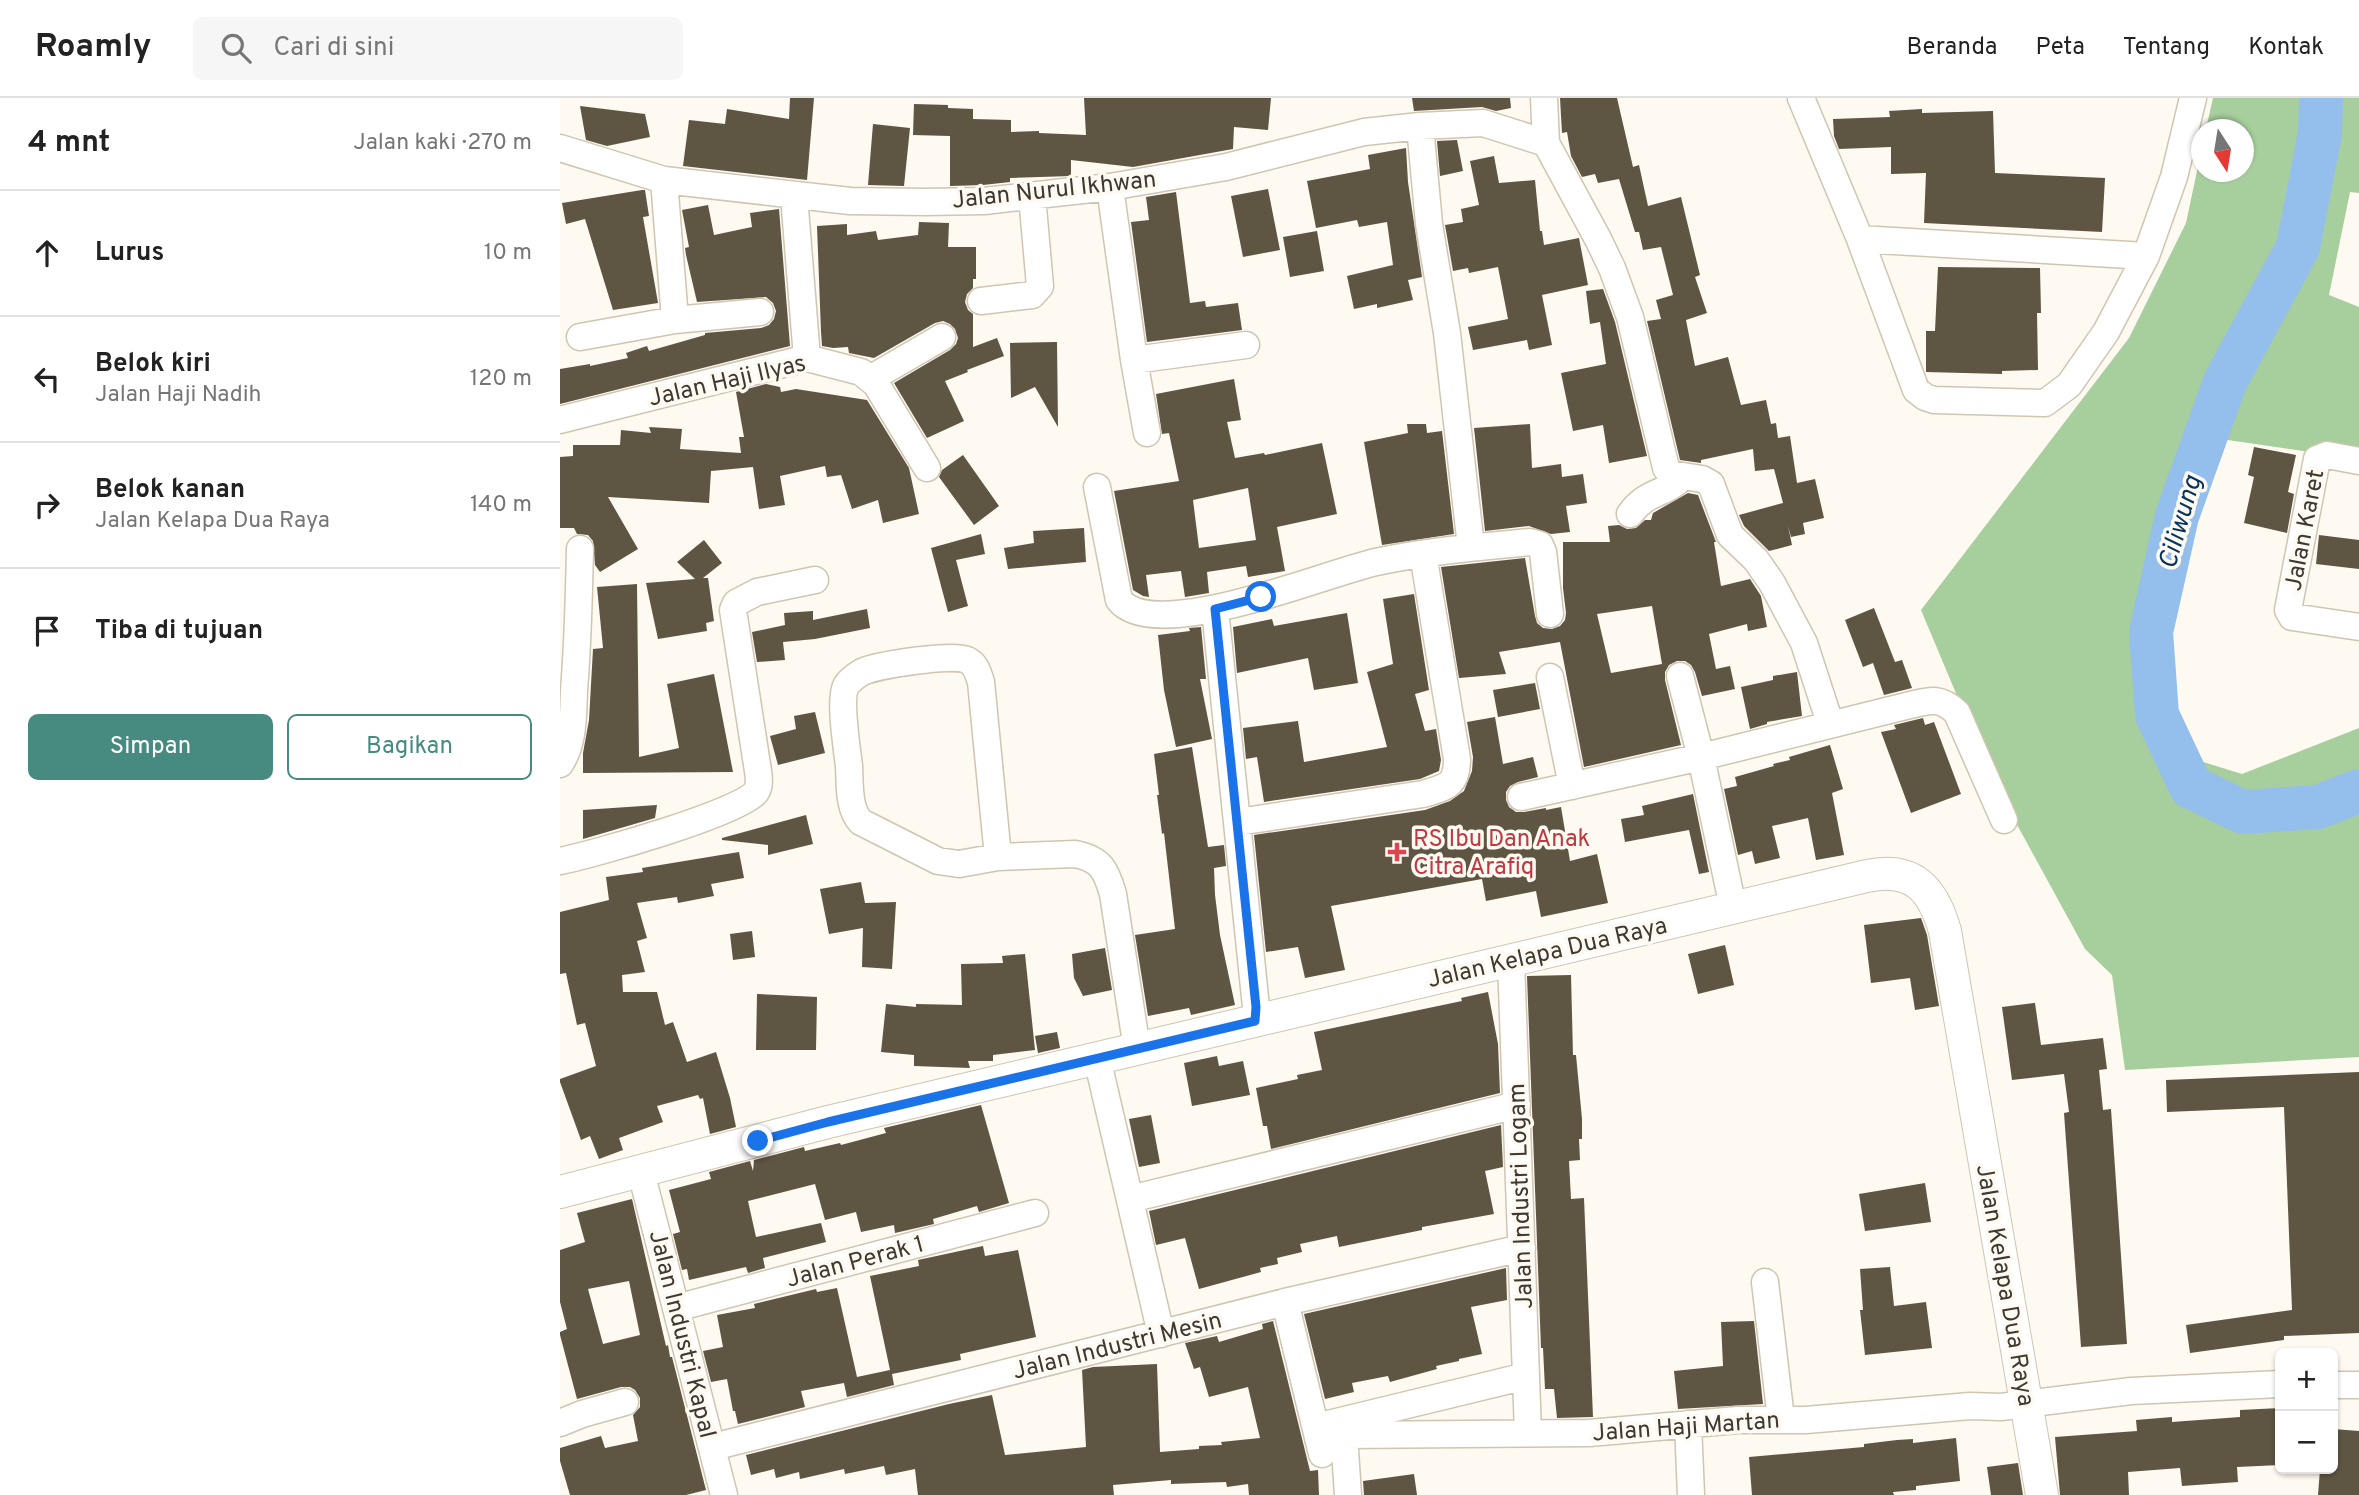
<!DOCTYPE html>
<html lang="id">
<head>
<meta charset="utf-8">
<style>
  body { margin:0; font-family:Overpass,sans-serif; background:#f6f6f6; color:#222 }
  .controls { position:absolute; right:21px; bottom:21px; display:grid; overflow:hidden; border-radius:10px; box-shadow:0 2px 5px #0004 }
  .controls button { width:63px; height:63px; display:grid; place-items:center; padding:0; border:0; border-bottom:2px solid #e0e0e0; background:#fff; color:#222; font:35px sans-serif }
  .compass { position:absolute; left:1631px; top:21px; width:63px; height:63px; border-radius:50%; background:#fff; box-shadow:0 2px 5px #0004; rotate:168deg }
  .stop { position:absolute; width:21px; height:21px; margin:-16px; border:5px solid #1a73e8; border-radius:50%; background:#fff }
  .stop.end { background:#1a73e8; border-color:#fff; box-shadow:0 2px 7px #0008 }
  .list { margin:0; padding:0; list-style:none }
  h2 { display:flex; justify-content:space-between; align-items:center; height:91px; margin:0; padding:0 28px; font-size:30px }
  h2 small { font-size:23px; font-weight:400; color:#767676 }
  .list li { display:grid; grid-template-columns:46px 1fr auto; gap:21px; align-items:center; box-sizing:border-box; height:126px; padding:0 28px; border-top:2px solid #e0e0e0 }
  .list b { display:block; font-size:26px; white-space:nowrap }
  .list p { margin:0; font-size:23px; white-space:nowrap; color:#767676 }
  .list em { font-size:23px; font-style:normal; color:#767676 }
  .actions { display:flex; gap:14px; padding:21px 28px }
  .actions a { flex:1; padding:16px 0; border:2px solid #478b80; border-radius:10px; text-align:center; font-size:24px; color:#478b80 }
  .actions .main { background:#478b80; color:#fff }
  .icon { flex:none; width:38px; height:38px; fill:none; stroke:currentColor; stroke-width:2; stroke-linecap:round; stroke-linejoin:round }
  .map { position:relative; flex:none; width:1799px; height:1397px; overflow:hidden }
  header { display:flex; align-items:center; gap:42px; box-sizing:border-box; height:98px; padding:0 35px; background:#fff; border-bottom:2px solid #e0e0e0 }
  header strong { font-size:33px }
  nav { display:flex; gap:38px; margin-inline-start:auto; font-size:24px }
  .search { width:490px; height:63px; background:#f6f6f6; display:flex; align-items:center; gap:18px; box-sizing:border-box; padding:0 24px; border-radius:10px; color:#767676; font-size:26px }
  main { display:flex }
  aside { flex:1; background:#fff }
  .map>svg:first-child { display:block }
</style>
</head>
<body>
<header>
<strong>Roamly</strong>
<div class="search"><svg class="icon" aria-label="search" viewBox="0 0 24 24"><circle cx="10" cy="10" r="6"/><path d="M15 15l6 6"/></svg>Cari di sini</div>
<nav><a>Beranda</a><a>Peta</a><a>Tentang</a><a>Kontak</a></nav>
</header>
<main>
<aside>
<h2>4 mnt<small>Jalan kaki · 270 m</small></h2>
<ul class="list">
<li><svg class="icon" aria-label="ahead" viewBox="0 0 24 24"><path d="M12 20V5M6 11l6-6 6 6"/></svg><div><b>Lurus</b></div><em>10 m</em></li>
<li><svg class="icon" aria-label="left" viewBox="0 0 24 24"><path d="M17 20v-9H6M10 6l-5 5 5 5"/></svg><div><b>Belok kiri</b><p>Jalan Haji Nadih</p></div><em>120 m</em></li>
<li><svg class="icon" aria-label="right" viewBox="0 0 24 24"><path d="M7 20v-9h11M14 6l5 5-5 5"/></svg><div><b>Belok kanan</b><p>Jalan Kelapa Dua Raya</p></div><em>140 m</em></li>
<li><svg class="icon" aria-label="arrive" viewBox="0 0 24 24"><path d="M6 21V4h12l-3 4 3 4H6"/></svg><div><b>Tiba di tujuan</b></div></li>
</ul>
<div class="actions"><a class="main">Simpan</a><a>Bagikan</a></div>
</aside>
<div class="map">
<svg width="1799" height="1397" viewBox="0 0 1799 1397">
  <rect width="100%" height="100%" fill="#fef9f1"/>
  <!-- forest -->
  <path fill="#a7ce9d" d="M1653,0H1799V95L1790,94L1769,197L1799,209V361L1647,339L1597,601L1624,658L1682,676L1799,630V959L1565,972L1552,877L1525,851L1432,681L1361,512L1569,240L1626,125L1641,54L1642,74H1684V32L1646,31Z"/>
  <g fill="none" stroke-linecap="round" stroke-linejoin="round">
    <!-- river -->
    <path stroke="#94beec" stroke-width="44" d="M1761,0L1760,35L1738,149L1665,284L1617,418L1591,534L1597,617L1631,689L1683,714L1758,709L1799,693"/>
  </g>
  <!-- building -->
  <path fill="#5e5543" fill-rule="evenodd" d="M230,0H254L247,82L123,68L129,22L165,26L167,11L229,21Z
    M524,0H711L708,32L674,29L673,51L573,69L511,62V78L450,80V84L423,87L390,88V38L353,37L354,6L388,7V10L413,11V21L451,22V34L479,33V35L526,37Z
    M852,0H950L951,10L936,13L922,9L854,13Z
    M1000,0H1057L1073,69L1079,67L1088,108L1121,99L1140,177L1135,179L1147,215L1126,222L1135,268L1168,259L1181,307L1206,302L1211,326L1216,325L1218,340L1230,338L1237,385L1255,381L1264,420L1243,425L1245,436L1231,439L1228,428L1232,447L1209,453L1184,428L1179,417L1223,405L1214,371L1195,373L1193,351L1141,362V365L1120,362L1087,223L1101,221L1096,202L1113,197L1101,149L1083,152L1079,134H1075L1059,81L1038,85L1035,76L1022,79L1011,58L1007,34L1002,35Z
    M20,8L85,16L90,39L47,48L26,42Z
    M1362,11V15L1433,13L1435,75L1545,80L1542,134L1364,125L1366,75L1331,76V49L1279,51L1274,38L1273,21L1330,19L1329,13Z
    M313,26L350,30L344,88L308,87Z
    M897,42L903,73L880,78L877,43Z
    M846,50L848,84L862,179L848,182L853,202L817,210V206L794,211L787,178L833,167L827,124L799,129L797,122L756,130L747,83L810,71L808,57Z
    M934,58L939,85L975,82L980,133H982L984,147L1019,140L1028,187L982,197L992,247L969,252L967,242L913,252L908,229L948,221L938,169L909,175L908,170L893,173L885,127L903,124L901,111L919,107L910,63Z
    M708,91L720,152L683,159L671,98Z
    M82,92H85L89,118L83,119L98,205L53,212L25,121L6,126L2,105Z
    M616,94L630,205L645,203L646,209L678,205L682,232L587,244L571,124L589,122L586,99Z
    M148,107L154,137L192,129L190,115L219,111L230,248L0,306V271L30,266V268L68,260L66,255L87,248L89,253L145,237V235L201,230L209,227L214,221L216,213L213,205L206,199L137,204L126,157L125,150L129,149L122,112Z
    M359,124L389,125L388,149H416V181H413V190L407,196L405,204L408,212L413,216V249L437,240L444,258L407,272L408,274L385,283L404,323L367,340L334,285L390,252L396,246L398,240L395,231L390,226L383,223L375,225L314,260L289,255L288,249L273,250L262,248L261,234L257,128L287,126V137L316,133L318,142L358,137Z
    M757,133L764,173L730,179L723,139Z
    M1378,169L1480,170L1481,215H1477L1478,272L1442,273V276L1366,274V233H1375Z
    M1043,191L1055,224L1087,358L1049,365L1043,327L1013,333L1001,275L1046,266L1040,224L1030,226L1026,193Z
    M497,244L498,329L475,289L451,300L450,245Z
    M674,281L681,322L667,324L675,360L704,355L705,357L762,345L777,416L717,429L725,473L688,479L686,468L647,474L649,495L625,499L621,473L586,477L589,499L583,498L573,492L554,393L619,383L609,335L602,336L596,296ZM688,390L696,442L639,450L633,402Z
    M206,286L220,289L221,294L236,291L307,302L349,370L359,416L323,425L318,402L292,411L281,377L267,379L265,368L220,378L225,407L199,411L193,369L151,373L149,405L48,399L78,451L40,474L35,467L33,443L28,437L17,436L14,430H0V359L13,358V347H60L61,332L91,335L89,329L122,331L120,351L181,355L179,339H184L176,294Z
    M847,326H866L867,335L882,333L894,436L822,447L804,344L848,335Z
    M970,326L972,370L1001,366L1002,379L1023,376L1027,405L1006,408L1010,434L991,436L969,428L925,433L914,330Z
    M1694,349L1736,357L1728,394L1734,396L1727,435L1684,425L1694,379L1688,377Z
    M403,357L439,408L414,427L379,379L382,372Z
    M1128,395L1138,397L1156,444H1154L1161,488L1190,481L1201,498L1207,529L1188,533L1187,526L1149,536L1156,571L1170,568L1175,591L1142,598L1135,574L1131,567L1125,563H1117L1109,567L1105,574V582L1121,647L1024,669L1000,544L939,554L946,576L899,580L881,469L965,460L975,518L977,525L983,530L992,531L1000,528L1005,522L1006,515L1003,490V444H1050L1048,428L1059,427L1067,431L1076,430L1085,422H1091L1093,415ZM1092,508L1102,566L1051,575L1037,516Z
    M524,430L526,464L448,471L444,450L474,445L473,433Z
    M421,436L425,456L396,462L408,508L388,514L371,450Z
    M1759,437L1799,442V471L1756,466Z
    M144,442L162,465L143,480H148L154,523L146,525L147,533L98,541L86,485L135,481L117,464Z
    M77,486L79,659L119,650L107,586L154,576L173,674L23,675V655L29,622L33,551L43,550L37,489Z
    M854,496L869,592L855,596L865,633L876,631L881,662L879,673L860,681L704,704L697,659L686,661L683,630L738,623L744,664L827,649L807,574L833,566L823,501Z
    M1314,510L1335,564L1342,562L1352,590L1324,597L1313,565L1303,569L1285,522Z
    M307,511L310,530L255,541L223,544L225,562L197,564L192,534L225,527L224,515L253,513V522Z
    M787,515L798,585L754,592L748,560L677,575L673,529L712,521L714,528Z
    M641,529L646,581H640L652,641L616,649L604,592L598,537L630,533L629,530Z
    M1237,574L1242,618L1207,624V626L1190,631L1181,589L1213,582V578Z
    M975,585L980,611L938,619L933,592Z
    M255,614L265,655L218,667L210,638L236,631L234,618Z
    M935,619L943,666L973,659L978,679L958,684L950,688L946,694V702L949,709L956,714H964L986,710V712L1001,709L1010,763L1037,756L1048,805L981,819L976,793L926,803L922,781L771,808L785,872L745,880L738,849L706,854L694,737L865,712L890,703L904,693L912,673L913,659L907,624Z
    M1363,620L1365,627L1374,624L1401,696L1351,715L1321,634L1336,631L1334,627Z
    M1270,647L1283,691L1272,695L1284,757L1256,762L1248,720L1212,728L1220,760L1195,766L1192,753L1178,757L1164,691L1177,688L1175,679L1214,668L1213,666L1230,662L1229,659Z
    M632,649L648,749L664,747L666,768L654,770L655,797L660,837L675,907L631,917L629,910L588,918L575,837L615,831L604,735L602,736L597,697H599L594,656Z
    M1133,696L1149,774L1139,776L1129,732L1065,744L1061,721L1084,717L1082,708Z
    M97,707L95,720L23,741V712Z
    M246,717L253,746L208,757V747L162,742V740Z
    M179,754L184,780L151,786L154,798L118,805L117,799L77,805L87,840L77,843L85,874L62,877L63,894H97L105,927L113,924L127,964L156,954L170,1000L176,1029L150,1036L143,1000L140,1001L138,997L97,1008L103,1024L59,1040L63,1052L39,1061L30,1038L21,1042L0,984V981L36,968L25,925L17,927L6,875L0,876V814L49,802L46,779L83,774L82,770Z
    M301,784L305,805L336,804L332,871L302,869L303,830L269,836L260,791Z
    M1361,820L1367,837L1379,908L1355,912L1350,880L1311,885L1304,827Z
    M192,833L195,859L173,862L170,836Z
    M1165,847L1174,887L1138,896L1128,856Z
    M545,850L552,892L523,898L514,880L512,856Z
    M465,856L475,952L433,957V963H408L410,970L354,968V957L321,954L326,906L356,909V906L402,907L401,866L443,865L442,858Z
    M1011,877L1013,957H1016L1022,1021V1041H1019L1020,1062L1009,1063L1011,1101L1024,1100L1033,1319L997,1320L994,1291H985L983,1250H981L967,878Z
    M928,894L938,946L940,995L711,1051L707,1028H703L696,990L738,981L737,977L762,972L754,934L902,903L901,900Z
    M197,896L257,899L256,952H196Z
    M1475,905L1481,947L1543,940L1547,971L1539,972L1543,1012L1551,1011L1567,1246L1521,1249L1504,1015L1509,1014L1504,976L1452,982L1442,909Z
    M497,934L500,950L478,955L475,938Z
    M657,958L659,968L683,963L690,997L632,1008L624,965Z
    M1799,974V1235L1724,1238V1242L1630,1255L1626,1227L1732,1212L1724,1009L1607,1014L1606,982Z
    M421,1007L449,1105L419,1114L417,1108L373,1121L374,1126L335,1135L334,1127L301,1134L296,1114L265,1122L255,1086L188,1103L196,1139L261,1125L266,1144L203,1160L205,1170L188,1175L186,1169L129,1182L127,1171L122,1172L113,1136L120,1134L109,1092L151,1081L149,1074L190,1063L193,1073L194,1062L244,1049L245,1053L280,1045L281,1047L326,1035L324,1030Z
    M591,1017L600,1065L579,1069L569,1021Z
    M941,1027L943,1069L925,1073L934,1116L862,1129V1132L779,1149L777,1138L740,1146L742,1154L717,1160L718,1166L700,1170L701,1174L639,1191L625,1140L596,1147L589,1113Z
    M1365,1085L1371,1124L1305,1133L1299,1096Z
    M72,1101L106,1248L108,1247L110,1259H112L146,1392L126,1397H10L0,1363V1350L41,1338L45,1350L78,1343L73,1317L80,1309V1300L75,1292L70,1289H61L17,1301L0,1237V1234L7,1231L0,1204V1152L25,1144L17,1115ZM69,1183L80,1237L43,1246L28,1191Z
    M423,1148L425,1158L458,1152L476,1239L400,1256L401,1262L332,1276L334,1287L287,1299L284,1285L241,1293L245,1309L178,1326L175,1313H173L167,1281L151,1284L143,1253L163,1249L157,1217L195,1210L194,1206L256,1191L257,1194L277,1190L297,1279L330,1272L310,1178L359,1168L358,1162Z
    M1330,1169L1334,1208L1366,1204L1372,1250L1305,1257L1300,1212H1303L1300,1171Z
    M946,1170L947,1202L911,1209L922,1256L899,1261V1263L876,1268L877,1271L830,1284L828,1278L792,1285L794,1294L765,1301L744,1216Z
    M713,1223L750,1373L758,1372L759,1397H689L688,1386L667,1389L666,1384L611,1386V1382L553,1387L554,1397H358L355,1371L326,1377L324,1368L285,1376L284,1371L240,1381L239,1374L216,1380L214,1371L191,1377L186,1357L389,1306L432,1297L445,1357L526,1349L522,1272L533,1269L597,1266L600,1354L639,1351V1348L662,1347L661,1344L700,1340L688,1289L649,1299L640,1269L634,1271L625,1245L657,1238L659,1244L703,1231L702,1226Z
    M1194,1223L1203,1306L1118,1311L1114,1273L1163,1268L1161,1224Z
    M1720,1310V1367L1677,1369L1678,1384L1622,1388L1620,1370L1568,1374L1569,1397H1500L1495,1339L1577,1333L1576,1322L1612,1319V1324L1680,1319V1312Z
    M1773,1331L1799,1333V1397H1758L1760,1371H1773Z
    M1396,1340L1400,1383L1356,1388V1392L1333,1394L1334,1397H1192L1189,1359L1304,1349V1346L1337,1342L1353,1341V1345Z
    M1458,1365L1463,1397H1431L1427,1369Z
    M854,1376L857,1397H804L803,1383Z"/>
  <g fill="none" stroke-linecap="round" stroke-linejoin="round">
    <!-- minor casing -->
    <g stroke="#cfc5b1" stroke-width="29">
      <path id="minor" d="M984,0L986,45L1038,141L1052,170L1070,219L1106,370L1110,376L1142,381L1151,386L1170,437L1196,462L1212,485L1244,545L1270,625
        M1241,0L1300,141L1356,292L1365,299L1374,302L1485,305L1509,287L1546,234L1586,158L1614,79L1633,0
        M860,28L869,126L887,235L911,449
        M0,50L104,82L290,103L365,104L424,103L550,89L666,69L804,34L860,28L923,25L986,45
        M104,82L115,222
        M550,89L574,262L587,335
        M234,98L247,260
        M1300,141L1586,158
        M421,203L472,197L480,188L472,98
        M20,239L115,222L200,214
        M574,262L686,247
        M310,281L382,239
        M0,322L247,260L301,274L316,286L367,370
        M1799,363L1767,357L1757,361L1728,512L1732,519L1799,529
        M537,389L559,502C595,547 766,475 816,464C867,453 919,449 970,444L980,447L983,454L990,516
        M1070,416C1088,391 1105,398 1123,378
        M655,511L696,909L695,923
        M1120,578L1141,659L1173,809
        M990,579L1012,688
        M0,666C14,645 13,617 14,592C18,545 19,498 20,451
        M961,699L1141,659L1350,607C1371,602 1381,599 1397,615L1444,722
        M678,724L863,696C886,689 897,688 897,661L863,456
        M438,759L421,584C418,575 416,566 407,562C394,555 317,567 302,574C297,577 289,583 286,588C279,601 287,651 289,668C290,685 288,711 301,724L378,763L399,766L438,759L515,756C541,761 546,772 553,796L577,951
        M0,763C31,757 180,715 196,694C200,688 199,680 198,673L173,512L176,505L197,494L255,482
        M951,862L968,1335
        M537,960L601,1236
        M81,1074L164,1397
        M570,1101L957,1007
        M1205,1184L1221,1321
        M725,1204L762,1356
        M116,1210L475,1115
        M1773,1287H1799
        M0,1325L22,1316L65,1304
        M1128,1326L1131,1397
        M756,1329L966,1278
        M153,1349L725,1204L962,1150
        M788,1397L784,1337L1029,1335L1178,1322H1246L1410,1308L1441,1309L1571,1293L1720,1286"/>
    </g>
    <!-- major casing -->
    <g stroke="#cfc5b1" stroke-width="34">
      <path id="major" d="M0,1094L268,1024L1307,778C1353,768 1373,791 1385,833L1482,1397"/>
    </g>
    <!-- minor -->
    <use href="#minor" stroke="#fff" stroke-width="26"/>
    <!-- major -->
    <use href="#major" stroke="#fff" stroke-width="32"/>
  </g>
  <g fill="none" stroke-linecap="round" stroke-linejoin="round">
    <!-- route -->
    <path stroke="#1a73e8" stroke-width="9" d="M198,1043L268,1024L695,923L696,909L655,511L701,499"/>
  </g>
  <!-- markers -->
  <path fill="#e0444e" stroke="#fef9f1" stroke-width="2.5" d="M833.5 743.5h7v7h7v7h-7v7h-7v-7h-7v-7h7z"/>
  <g text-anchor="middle" stroke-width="7" stroke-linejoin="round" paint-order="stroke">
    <!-- street labels -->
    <g font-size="24" fill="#3e3a32" stroke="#fef9f1">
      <text transform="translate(494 91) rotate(-6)" y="8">Jalan Nurul Ikhwan</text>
      <text transform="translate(167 282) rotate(-13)" y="8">Jalan Haji Ilyas</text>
      <text transform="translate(1744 432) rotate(-79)" y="8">Jalan Karet</text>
      <text transform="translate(987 854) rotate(-13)" y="8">Jalan Kelapa Dua Raya</text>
      <text transform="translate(960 1098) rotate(-92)" y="8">Jalan Industri Logam</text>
      <text transform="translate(295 1163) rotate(-15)" y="8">Jalan Perak 1</text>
      <text transform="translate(1446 1187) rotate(80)" y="8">Jalan Kelapa Dua Raya</text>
      <text transform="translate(123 1236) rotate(76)" y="8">Jalan Industri Kapal</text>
      <text transform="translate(557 1247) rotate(-14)" y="8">Jalan Industri Mesin</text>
      <text transform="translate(1126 1328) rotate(-4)" y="8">Jalan Haji Martan</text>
    </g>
    <!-- health labels -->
    <g font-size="24" fill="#be3a42" stroke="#fef9f1" text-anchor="start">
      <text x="853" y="748">RS Ibu Dan Anak<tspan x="853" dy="28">Citra Arafiq</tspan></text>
    </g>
    <!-- water labels -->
    <g font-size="26" font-style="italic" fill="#05355e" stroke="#fef9f1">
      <text transform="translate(1619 424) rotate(-74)" y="9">Ciliwung</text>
    </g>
  </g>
</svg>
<div class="controls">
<button>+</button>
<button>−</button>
</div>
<svg class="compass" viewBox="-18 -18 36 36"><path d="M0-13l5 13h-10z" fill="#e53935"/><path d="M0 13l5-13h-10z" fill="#767676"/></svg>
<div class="stop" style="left:701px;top:499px"></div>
<div class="stop end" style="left:198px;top:1043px"></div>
</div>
</main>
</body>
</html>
